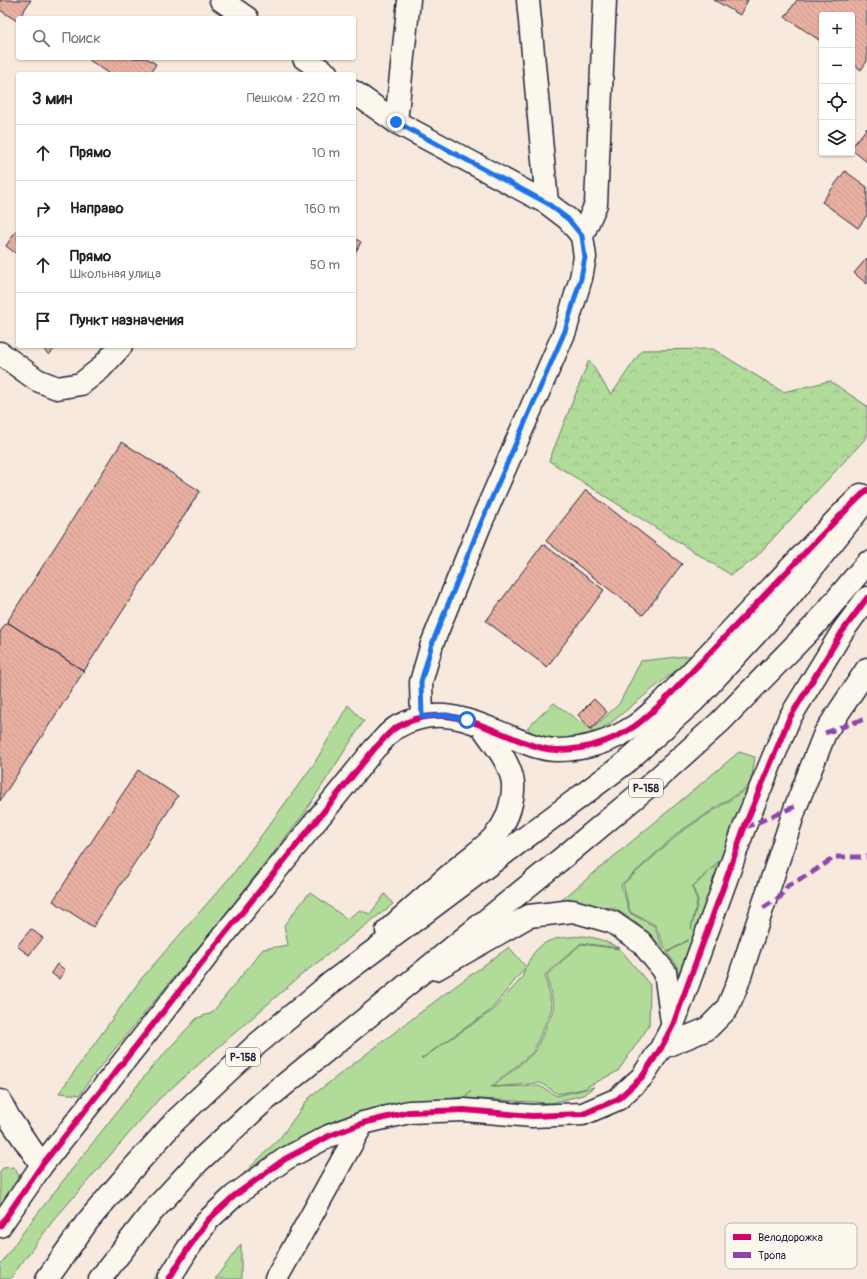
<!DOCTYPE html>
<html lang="ru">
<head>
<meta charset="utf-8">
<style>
  body { margin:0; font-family:Pangolin,sans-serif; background:#f2f2f2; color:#222 }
  .controls { position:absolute; right:12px; top:12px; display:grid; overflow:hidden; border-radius:4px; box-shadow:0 1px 3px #0004 }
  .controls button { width:36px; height:36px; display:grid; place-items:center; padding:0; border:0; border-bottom:1px solid #e0e0e0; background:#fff; color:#222; font:20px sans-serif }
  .stop { position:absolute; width:12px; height:12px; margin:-9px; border:3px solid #1a73e8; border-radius:50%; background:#fff }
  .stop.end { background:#1a73e8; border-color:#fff; box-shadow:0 1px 4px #0008 }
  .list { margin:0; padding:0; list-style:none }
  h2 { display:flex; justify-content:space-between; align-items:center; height:52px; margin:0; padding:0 16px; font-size:17px }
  h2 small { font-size:13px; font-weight:400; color:#767676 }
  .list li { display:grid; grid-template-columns:26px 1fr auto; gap:12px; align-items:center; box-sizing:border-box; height:56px; padding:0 16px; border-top:1px solid #e0e0e0 }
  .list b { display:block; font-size:15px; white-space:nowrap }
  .list p { margin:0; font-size:13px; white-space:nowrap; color:#767676 }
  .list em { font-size:13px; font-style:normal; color:#767676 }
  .icon { flex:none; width:22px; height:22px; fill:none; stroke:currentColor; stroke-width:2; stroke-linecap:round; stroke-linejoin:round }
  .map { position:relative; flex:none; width:867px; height:1279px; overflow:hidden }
  .search { position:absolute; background:#fff; box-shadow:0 1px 3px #0004; left:16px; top:16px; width:340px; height:44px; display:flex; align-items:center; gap:10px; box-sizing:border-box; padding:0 14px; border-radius:4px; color:#767676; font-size:15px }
  .panel { position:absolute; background:#fff; box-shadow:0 1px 3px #0004; left:16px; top:72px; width:340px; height:276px; border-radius:4px }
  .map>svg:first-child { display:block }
</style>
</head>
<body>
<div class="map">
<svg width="867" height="1279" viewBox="0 0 867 1279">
  <defs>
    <pattern id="forest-crowns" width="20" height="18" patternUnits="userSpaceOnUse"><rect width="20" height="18" fill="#b0db99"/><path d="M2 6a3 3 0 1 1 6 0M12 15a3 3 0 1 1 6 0" fill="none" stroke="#97bc85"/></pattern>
    <pattern id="building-back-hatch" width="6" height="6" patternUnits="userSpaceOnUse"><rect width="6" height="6" fill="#e9b0a2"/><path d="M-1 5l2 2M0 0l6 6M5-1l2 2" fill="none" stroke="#c8978c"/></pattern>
  </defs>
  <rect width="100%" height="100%" fill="#f7e9dd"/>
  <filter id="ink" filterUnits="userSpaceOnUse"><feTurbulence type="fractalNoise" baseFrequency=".025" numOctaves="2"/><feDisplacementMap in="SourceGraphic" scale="8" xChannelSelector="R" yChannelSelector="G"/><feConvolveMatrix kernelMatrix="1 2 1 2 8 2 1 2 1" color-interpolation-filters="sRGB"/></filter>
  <g filter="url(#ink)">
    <!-- grass -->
    <path fill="#b0db99" stroke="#697e6a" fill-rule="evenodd" d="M695,655L608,725L588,734L558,739L536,736L527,728L554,703L591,730L619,704L641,661Z
      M348,705L364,721L303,815L212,931L91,1078L80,1095L59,1093L141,979L233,874L314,764Z
      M739,752L755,757L753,770L750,785L679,832L621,885L630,913L654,926L665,953L650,934L631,919L614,908L558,903Z
      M748,788L724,856L692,887L697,901L691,929L698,901L693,887L727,855L682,983L676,964L667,953L688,940L667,952L655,925L630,912L623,884L681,832Z
      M310,892L347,919L360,910L370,914L385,894L393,904L300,976L159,1099L52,1222L10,1279H0V1265L24,1231L151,1068L197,1018L212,1013L263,949L288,945L284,925Z
      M584,936L599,939L620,948L581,943L545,975L552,1008L533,1052L491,1087L540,1086L557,1096L594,1087L583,1095L551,1103L465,1098L471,1092H470L464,1097L381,1106L335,1124L289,1147L162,1279H154L186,1234L232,1185L280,1138L309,1098L442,996L509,947L526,967C539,937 555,938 584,936ZM525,968L522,978L492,1011L421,1059L491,1010Z
      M581,944L620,949L650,985L649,1026L618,1071L583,1089L558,1094L541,1083L493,1087L535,1052L554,1008L547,975Z
      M14,1167L20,1178L0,1207V1172L3,1168Z
      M241,1244V1279H215Z"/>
    <!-- forest -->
    <path fill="url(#forest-crowns)" stroke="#697e6a" d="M713,349L783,392L830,381L867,406V437L753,560L731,575L549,461L589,360L611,395L642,350Z"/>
    <!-- building -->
    <path fill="url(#building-back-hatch)" stroke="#22223b" d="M0,0H31L17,21L0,10Z
      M714,0H748L740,15Z
      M797,0H867V61L861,70L852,63V15H822V42L785,17Z
      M86,58H146L156,64L150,74H108L109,73Z
      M867,128V162L852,150V147Z
      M845,171L867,187V215L858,228L822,202Z
      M18,228V255L6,246Z
      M354,238L361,242L354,255Z
      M867,258V284L854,273Z
      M40,346H57L49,355Z
      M122,442L200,491L84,671L7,622Z
      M586,490L682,564L643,615L546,541Z
      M543,544L604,590L547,667L486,621Z
      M7,622L84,671L0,801V632Z
      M594,699L607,712L591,729L578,715Z
      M138,770L178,796L93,927L53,901Z
      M31,929L43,938L29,955L17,946Z
      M57,964L65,970L59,979L51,973Z"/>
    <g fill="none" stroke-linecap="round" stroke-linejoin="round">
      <!-- minor casing -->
      <g stroke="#22223b" stroke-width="25">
        <path id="minor" d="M221,0L247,18
          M528,0L547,203
          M304,58L327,74
          M354,92L396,122L547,203L568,219L582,236L585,257L581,278L565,331L480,525L432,644L421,682L422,717
          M396,122L409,0
          M582,236L596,204L605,0
          M0,353L37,380L57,388L81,384L100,369L121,346
          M387,931C411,909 436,887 460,866C473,855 488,846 498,832C508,819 514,799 513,783C510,761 493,743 481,725
          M436,969L529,916L573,911L612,922L641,942L665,972L672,1022
          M661,1048L707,1029L727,1009L737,985L796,806L825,733L867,669
          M0,1101L9,1118L42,1165
          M0,1226L42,1165L211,951L375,748C382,742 389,731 397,727C439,704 471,721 511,737C525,743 542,750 557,750C585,750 612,741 635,726C645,719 654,710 663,702L839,517L861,495
          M169,1279L187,1250L208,1220L234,1196L285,1159L329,1136L363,1123L409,1112L464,1110L532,1116L583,1114L618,1099L642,1077L661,1048L673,1025L727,877L744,828L789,719L842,632L867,598
          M276,1279L363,1123"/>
      </g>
      <!-- highway casing -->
      <g stroke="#22223b" stroke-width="25">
        <path id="highway" d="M47,1279L87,1222L126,1176L176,1120L256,1045L332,982L624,764L694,701L786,601L867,499
          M100,1279L152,1212L198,1162L262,1103L571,851L650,785L720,722L815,625L867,563"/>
      </g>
      <!-- minor -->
      <use href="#minor" stroke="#fbf7ec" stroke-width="22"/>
      <!-- highway -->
      <use href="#highway" stroke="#fbf7ec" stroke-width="22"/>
      <!-- quiet -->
      <path stroke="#8e44ad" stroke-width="5" stroke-dasharray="10 5" stroke-linecap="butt" d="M825,733L867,718
        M744,828L796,806
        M763,908L780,897L788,886L811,873L835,857H867"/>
      <!-- cycleway casing -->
      <g stroke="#fbf7ec" stroke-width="8">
        <path id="cycleway" d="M0,1226L42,1165L211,951L375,748C382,742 389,731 397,727C439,704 471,721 511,737C525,743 542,750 557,750C585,750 612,741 635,726C645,719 654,710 663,702L839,517L867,490
          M169,1279L187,1250L208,1220L234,1196L285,1159L329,1136L363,1123L409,1112L464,1110L532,1116L583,1114L618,1099L642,1077L661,1048L673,1025L727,877L744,828L789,719L842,632L867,598"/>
      </g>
      <!-- cycleway -->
      <use href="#cycleway" stroke="#d6006c" stroke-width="6"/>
    </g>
  </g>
  <g fill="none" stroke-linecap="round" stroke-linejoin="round" filter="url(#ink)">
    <!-- route -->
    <path stroke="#1a73e8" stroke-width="5" d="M396,122L547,203L568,219L582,236L585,257L581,278L565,331L480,525L432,644L421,682L422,717L446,715L467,720"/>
  </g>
  <g text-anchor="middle" stroke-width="3" stroke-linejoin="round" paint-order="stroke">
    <!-- shield labels -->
    <g fill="#fbf7ec" stroke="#636270" stroke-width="1">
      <rect x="629" y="779" width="34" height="18" rx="3"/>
      <rect x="226" y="1048" width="34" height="18" rx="3"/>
    </g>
    <g font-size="11" font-weight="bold" fill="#22223b">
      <text x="646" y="792">Р-158</text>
      <text x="243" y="1061">Р-158</text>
    </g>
  </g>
  <!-- legend -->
  <rect x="725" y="1223" width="132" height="46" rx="6" fill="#fbf7ec" stroke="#bab7b7" stroke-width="1"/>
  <rect x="733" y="1234" width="18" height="6" fill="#d6006c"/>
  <rect x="733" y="1252" width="18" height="6" fill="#8e44ad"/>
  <g font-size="11" fill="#22223b">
    <text x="758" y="1241">Велодорожка</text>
    <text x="758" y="1259">Тропа</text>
  </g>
</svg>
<div class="controls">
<button>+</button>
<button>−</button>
<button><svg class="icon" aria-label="locate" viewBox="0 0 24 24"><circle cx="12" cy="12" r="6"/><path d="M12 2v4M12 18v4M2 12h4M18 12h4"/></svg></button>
<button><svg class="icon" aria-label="layers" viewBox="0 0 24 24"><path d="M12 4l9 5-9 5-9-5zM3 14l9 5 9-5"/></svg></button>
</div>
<div class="stop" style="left:467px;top:720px"></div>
<div class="stop end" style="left:396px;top:122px"></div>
<div class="search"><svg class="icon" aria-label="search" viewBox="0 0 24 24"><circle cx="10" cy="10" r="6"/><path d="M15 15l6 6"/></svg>Поиск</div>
<section class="panel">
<h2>3 мин<small>Пешком · 220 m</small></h2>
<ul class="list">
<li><svg class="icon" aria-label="ahead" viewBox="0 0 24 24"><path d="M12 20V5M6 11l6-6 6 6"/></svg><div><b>Прямо</b></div><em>10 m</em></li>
<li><svg class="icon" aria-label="right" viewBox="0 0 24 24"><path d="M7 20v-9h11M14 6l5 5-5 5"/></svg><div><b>Направо</b></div><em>160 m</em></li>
<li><svg class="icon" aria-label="ahead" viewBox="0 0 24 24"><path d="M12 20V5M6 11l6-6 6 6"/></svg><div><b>Прямо</b><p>Школьная улица</p></div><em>50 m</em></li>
<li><svg class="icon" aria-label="arrive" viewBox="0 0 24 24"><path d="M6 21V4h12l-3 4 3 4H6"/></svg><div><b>Пункт назначения</b></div></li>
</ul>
</section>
</div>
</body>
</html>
